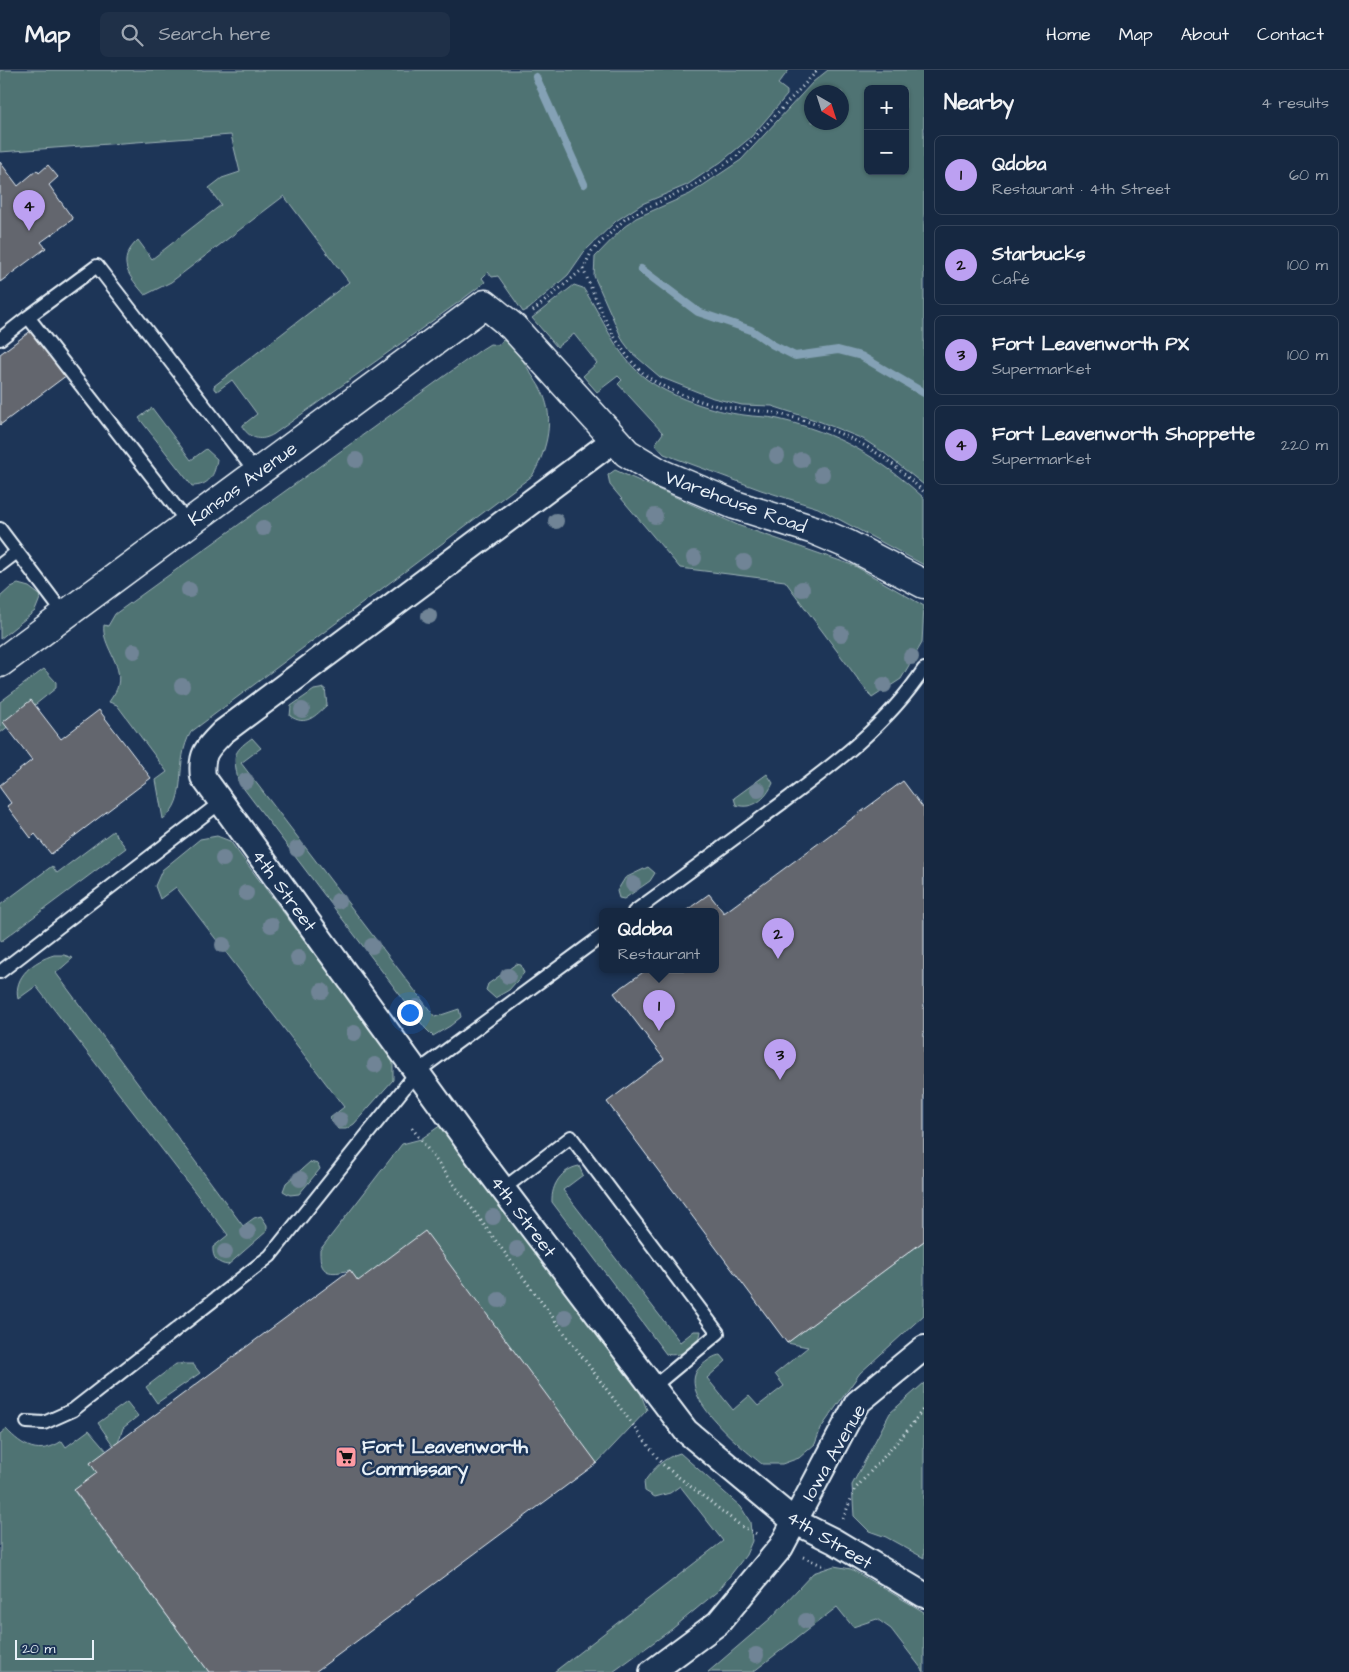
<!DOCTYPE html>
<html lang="en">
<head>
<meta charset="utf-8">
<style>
  body { margin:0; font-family:"Architects Daughter",sans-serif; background:#1f3048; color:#f1f3f6 }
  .controls { position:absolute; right:15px; top:15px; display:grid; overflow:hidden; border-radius:8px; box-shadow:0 1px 4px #0004 }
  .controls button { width:45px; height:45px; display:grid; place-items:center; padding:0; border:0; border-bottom:1px solid #35445a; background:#162841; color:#f1f3f6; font:25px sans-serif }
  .compass { position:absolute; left:804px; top:15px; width:45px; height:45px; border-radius:50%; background:#162841; box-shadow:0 1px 4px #0004; rotate:141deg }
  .scale { position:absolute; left:15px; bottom:12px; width:79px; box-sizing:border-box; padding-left:5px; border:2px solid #e8f1f8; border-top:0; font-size:14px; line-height:18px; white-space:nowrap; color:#e8f1f8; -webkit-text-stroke:4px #1d3557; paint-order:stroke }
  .you { position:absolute; left:409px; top:942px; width:18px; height:18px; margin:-12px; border:4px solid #fff; border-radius:50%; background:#1a73e8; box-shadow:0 0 0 8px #1a73e833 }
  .badge { display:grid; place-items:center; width:32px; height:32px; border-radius:50%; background:#bca0f2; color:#111; font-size:16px; font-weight:700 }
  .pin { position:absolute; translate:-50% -41px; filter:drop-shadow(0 1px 2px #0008) }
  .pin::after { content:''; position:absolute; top:26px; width:18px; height:15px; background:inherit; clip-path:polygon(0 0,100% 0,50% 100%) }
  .popup { position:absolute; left:599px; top:838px; width:120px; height:65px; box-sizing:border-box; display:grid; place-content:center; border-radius:8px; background:#162841; filter:drop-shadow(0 1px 4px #0005); font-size:16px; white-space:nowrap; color:#9ea6b1 }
  .popup b { font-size:19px; color:#f1f3f6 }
  .popup::after { content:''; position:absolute; left:50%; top:100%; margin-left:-10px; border:10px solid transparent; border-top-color:#162841 }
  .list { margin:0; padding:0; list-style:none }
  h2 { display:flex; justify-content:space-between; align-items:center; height:65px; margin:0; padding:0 20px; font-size:21px }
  h2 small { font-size:16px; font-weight:400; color:#9ea6b1 }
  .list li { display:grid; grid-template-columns:32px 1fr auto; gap:15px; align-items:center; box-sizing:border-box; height:80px; margin:0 10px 10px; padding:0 10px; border:1px solid #35445a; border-radius:8px }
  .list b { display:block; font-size:19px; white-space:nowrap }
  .list p { margin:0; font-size:16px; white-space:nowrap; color:#9ea6b1 }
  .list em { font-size:16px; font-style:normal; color:#9ea6b1 }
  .icon { flex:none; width:28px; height:28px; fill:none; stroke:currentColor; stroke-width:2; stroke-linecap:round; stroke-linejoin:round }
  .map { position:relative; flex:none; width:924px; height:1602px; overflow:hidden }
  header { display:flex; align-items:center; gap:30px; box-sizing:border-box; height:70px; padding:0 25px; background:#162841; border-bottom:1px solid #35445a }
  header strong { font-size:24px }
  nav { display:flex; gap:28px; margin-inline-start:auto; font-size:18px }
  .search { width:350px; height:45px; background:#1f3048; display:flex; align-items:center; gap:12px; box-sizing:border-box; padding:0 18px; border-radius:8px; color:#9ea6b1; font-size:19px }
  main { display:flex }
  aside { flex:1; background:#162841 }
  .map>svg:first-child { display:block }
</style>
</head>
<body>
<header>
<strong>Map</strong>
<div class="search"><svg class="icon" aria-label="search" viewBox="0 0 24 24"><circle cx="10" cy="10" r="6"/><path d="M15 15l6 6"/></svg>Search here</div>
<nav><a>Home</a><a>Map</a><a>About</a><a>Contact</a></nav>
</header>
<main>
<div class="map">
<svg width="924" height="1602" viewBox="0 0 924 1602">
  <rect width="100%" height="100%" fill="#1d3557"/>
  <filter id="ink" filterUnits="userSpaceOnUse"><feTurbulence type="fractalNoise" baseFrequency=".02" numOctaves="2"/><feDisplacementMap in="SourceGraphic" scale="10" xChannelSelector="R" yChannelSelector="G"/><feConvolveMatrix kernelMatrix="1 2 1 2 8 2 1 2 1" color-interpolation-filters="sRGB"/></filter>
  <g filter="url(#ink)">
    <!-- green -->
    <path fill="#507373" stroke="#9cb2b6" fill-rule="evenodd" d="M0,0H789L778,14L787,21V25L751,67L721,92L687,115L642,134L616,151L584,182L568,205L529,239L523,242L498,206L492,207L488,202L482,208L485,212L463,229L274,364C261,372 251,369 243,358V355L257,344L232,310L217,321L214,319V316L349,212L284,126L171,212L145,225C129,206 115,192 138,170L152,189L221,135L209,118L222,108L240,102L231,65L0,82Z
      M828,0H924V415L883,382L863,369L821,352L772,336L742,335L713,328L660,307L632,283L623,271L594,206L595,187L624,157L636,148L690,124L741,90L813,12ZM868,19H905V101H868ZM812,22H842V52H812Z
      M574,215L583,218C605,250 613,282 645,308C668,326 715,342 744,345C755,347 767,346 778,349C838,363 879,387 924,428V495L818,438L761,420L664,384L655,374L663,363L618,314L622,310L618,306L597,322L583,306L597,293L574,264L557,277L532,248Z
      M503,270C516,278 522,289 530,302C535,310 542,319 545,329C554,354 545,385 532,406L191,662C173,692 190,729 163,749L156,710L167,702L117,635L109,632C112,627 117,621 118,615C123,593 101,575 104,555L108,556L115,544L482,279L490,274L499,275Z
      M152,338L191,390L206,379L217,389C215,405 209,416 192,416L139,348Z
      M615,400L740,456L855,496L924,536L922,573L901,609L872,628L785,511L680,498L610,415L608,405Z
      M18,514L29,517L41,526L35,541L0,569V527L11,517Z
      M44,599L56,612V618L0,663V632Z
      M325,618L327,635C315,646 306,657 290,646L291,636L314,620Z
      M252,668L261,678L241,693L435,947L459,939L461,947L450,956L433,966L425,958L238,711C234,686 231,683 252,668Z
      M767,704L773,713C766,729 753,740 736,735L734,728Z
      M113,761L126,778L0,872V835L52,796L57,803Z
      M217,766L230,771L393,989V1010L354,1054L346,1059H338L330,1048L344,1037L176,817L160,829L155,816L162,800L200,769Z
      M648,797L655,803L650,811L624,829L619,828L617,821L625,808Z
      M54,885H64L73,888L56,903L243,1156L254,1148L261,1146L267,1155V1161L228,1195C218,1194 212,1188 213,1177L228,1165L36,916L18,929C13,906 34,891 54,885Z
      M516,894L521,895L524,903L509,920L495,928L486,920L488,914Z
      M441,1055L640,1322L647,1340L597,1393L358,1211L350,1200C330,1205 319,1205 320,1180L402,1074L421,1069Z
      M310,1092L318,1094L320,1099L299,1124L290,1125L283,1121L286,1113Z
      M579,1096L583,1105L563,1120L680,1272L694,1261H701C700,1277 680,1288 666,1284L552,1132C551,1115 562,1099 579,1096Z
      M924,1171V1245L860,1303L821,1358L815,1374L799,1388L782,1394H762C742,1378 672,1322 701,1296C707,1291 714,1285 721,1285L726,1291L707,1308L733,1340L749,1326L758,1336L784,1316L775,1304L808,1277L787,1273Z
      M176,1294H193L200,1303L157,1333L146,1317Z
      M924,1313V1488L886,1467L869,1461L854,1446L852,1415L890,1343Z
      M127,1332L138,1346L123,1358L118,1373L113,1375L98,1353Z
      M6,1359C23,1377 39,1386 62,1371L66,1377L89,1360L107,1381L97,1403L74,1421L209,1602H0V1364Z
      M680,1383L741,1437L750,1452L752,1471L746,1485L719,1520L672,1559L613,1602H554L723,1471L680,1416L670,1423L655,1427L645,1421L644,1412C654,1398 663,1388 680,1383Z
      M834,1496L851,1499L924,1542V1602L891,1559L877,1549L853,1557L837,1537L753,1602H708L771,1548L813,1503Z"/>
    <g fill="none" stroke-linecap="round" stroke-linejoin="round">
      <!-- stream -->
      <path stroke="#84a1b5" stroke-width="8" d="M536,7L584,114
        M641,199L698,242L751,260L773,275L795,286L838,280L861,286L924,323"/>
    </g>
    <!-- building -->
    <path fill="#64666e" stroke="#e8f1f8" d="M0,92L18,116L37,100L39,103L48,95L58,107L49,115L73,149L41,172L46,178L0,212Z
      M36,257L71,302L0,355V284Z
      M31,630L61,669L99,640L151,708L51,784L35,764L31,768L7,736L11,733L0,718V715L32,690L3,652Z
      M903,711L924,739V1171L787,1273L607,1032L664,989L614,923L646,900H715V842H684L709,824L724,843Z
      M425,1161L597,1393L315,1602H209L74,1420L97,1403L90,1393L350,1200L358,1211Z"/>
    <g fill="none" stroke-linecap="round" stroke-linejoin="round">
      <!-- service casing -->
      <g stroke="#e8f1f8" stroke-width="16">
        <path id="service" d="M28,247L97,196L256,403
          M0,269L28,247L188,453
          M0,459L64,544
          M0,495L17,482
          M634,842C681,808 728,773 775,738C829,698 886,657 924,599
          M0,902L221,732
          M503,1119L571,1067L718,1263L653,1317
          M27,1352L44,1353L73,1340L270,1186L417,1002L603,865"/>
      </g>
      <!-- minor casing -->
      <g stroke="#e8f1f8" stroke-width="28">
        <path id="minor" d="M614,370L223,662C207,678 200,684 203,707L477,1085L686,1361L794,1451L834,1471L924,1525
          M652,1602L718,1553L781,1477L857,1333L924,1278"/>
      </g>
      <!-- tertiary casing -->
      <g stroke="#e8f1f8" stroke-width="31">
        <path id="tertiary" d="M0,593L485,234L513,257L627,383L662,404L735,435L814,460L847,474L924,514"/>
      </g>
      <!-- path -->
      <path stroke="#e8f1f8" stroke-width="3" stroke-dasharray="1 4" stroke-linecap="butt" d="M583,199C599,235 613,276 643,303C659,318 702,333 723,337C743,340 763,340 783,345C818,353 857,368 887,390C900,400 912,411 924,422
        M533,241L583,199L592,181L626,148L697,114L736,87L818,0
        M412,1058L662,1394L741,1456L759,1465
        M843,1449L855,1419L906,1362L924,1338
        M803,1487L826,1497"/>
      <!-- service -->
      <use href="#service" stroke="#1d3557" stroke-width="12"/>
      <!-- minor -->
      <use href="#minor" stroke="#1d3557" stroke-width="24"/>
      <!-- tertiary -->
      <use href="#tertiary" stroke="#1d3557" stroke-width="28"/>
    </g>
    <!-- trees -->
    <g fill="#708496">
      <circle cx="777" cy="386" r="8"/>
      <circle cx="356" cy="390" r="8"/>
      <circle cx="801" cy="390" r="8"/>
      <circle cx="822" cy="404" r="8"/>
      <circle cx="655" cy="446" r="8"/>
      <circle cx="556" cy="451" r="8"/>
      <circle cx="263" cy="458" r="8"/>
      <circle cx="694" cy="488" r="8"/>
      <circle cx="744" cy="492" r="8"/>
      <circle cx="802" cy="519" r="8"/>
      <circle cx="189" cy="520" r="8"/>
      <circle cx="429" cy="546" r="8"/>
      <circle cx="841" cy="564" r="8"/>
      <circle cx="134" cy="581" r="8"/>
      <circle cx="911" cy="587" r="8"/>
      <circle cx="884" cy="615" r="8"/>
      <circle cx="182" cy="616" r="8"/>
      <circle cx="302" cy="640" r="8"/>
      <circle cx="246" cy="711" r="8"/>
      <circle cx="758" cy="720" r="8"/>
      <circle cx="297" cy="779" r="8"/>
      <circle cx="223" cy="789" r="8"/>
      <circle cx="633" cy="814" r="8"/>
      <circle cx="246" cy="823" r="8"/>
      <circle cx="338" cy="831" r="8"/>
      <circle cx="271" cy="855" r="8"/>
      <circle cx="223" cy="875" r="8"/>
      <circle cx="372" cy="876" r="8"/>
      <circle cx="298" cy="888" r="8"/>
      <circle cx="508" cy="906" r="8"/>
      <circle cx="322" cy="921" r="8"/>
      <circle cx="417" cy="937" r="8"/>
      <circle cx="354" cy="963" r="8"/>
      <circle cx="375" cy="995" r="8"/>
      <circle cx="340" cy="1050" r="8"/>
      <circle cx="300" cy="1109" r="8"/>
      <circle cx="493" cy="1147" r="8"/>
      <circle cx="248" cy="1162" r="8"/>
      <circle cx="517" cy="1179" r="8"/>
      <circle cx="225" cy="1182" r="8"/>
      <circle cx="499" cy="1230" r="8"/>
      <circle cx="565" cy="1247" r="8"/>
      <circle cx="806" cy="1551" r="8"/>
      <circle cx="756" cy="1585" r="8"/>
    </g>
  </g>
  <!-- icons -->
  <defs>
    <g id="supermarket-square" transform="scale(1.125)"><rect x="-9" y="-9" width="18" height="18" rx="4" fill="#ff9aa2" stroke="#1d3557"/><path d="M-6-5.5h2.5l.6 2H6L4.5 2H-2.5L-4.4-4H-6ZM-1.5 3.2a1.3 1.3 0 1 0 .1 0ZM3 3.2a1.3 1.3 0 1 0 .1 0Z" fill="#111"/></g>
  </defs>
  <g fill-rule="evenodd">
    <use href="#supermarket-square" x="346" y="1387"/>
  </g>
  <g text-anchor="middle" stroke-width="5" stroke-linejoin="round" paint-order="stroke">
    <!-- street labels -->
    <g font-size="19" fill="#e8f1f8" stroke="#1d3557">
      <text transform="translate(242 413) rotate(-36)" y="7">Kansas Avenue</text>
      <text transform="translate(736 431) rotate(20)" y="7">Warehouse Road</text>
      <text transform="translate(285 820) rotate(54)" y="7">4th Street</text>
      <text transform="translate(524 1146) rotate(53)" y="7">4th Street</text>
      <text transform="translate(833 1382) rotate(-60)" y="7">Iowa Avenue</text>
      <text transform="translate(830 1469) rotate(31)" y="7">4th Street</text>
    </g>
    <!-- poi labels -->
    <g font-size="19" font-weight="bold" fill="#e8f1f8" stroke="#1d3557" text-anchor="start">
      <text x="362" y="1383">Fort Leavenworth<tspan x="362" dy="22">Commissary</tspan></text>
    </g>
  </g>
</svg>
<div class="controls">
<button>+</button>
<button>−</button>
</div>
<svg class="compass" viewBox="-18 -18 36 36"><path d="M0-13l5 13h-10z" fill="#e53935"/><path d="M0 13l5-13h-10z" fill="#9ea6b1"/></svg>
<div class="scale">20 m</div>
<div class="you"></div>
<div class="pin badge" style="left:659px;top:961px">1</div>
<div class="popup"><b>Qdoba</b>Restaurant</div>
<div class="pin badge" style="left:778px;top:889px">2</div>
<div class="pin badge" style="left:780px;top:1010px">3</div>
<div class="pin badge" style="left:29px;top:161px">4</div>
</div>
<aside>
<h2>Nearby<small>4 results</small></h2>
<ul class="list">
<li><span class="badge">1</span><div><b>Qdoba</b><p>Restaurant · 4th Street</p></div><em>60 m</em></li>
<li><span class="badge">2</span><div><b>Starbucks</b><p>Café</p></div><em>100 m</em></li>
<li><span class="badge">3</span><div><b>Fort Leavenworth PX</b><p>Supermarket</p></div><em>100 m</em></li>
<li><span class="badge">4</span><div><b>Fort Leavenworth Shoppette</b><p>Supermarket</p></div><em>220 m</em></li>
</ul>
</aside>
</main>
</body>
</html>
